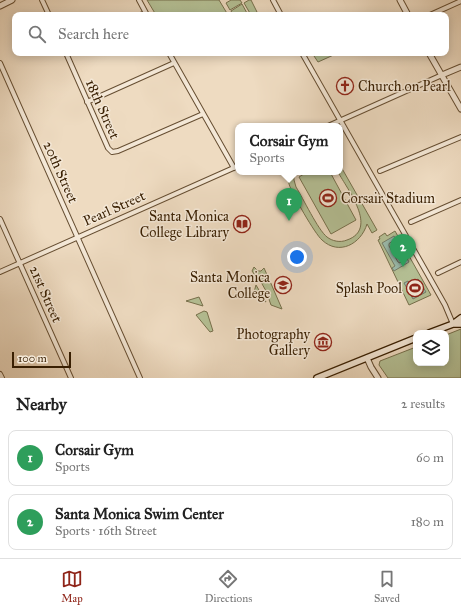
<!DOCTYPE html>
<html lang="en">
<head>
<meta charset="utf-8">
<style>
  body { margin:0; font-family:"IM FELL Great Primer",serif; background:#f6f6f6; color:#222 }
  .controls { position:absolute; right:12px; bottom:12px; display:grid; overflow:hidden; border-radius:8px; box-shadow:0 2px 10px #0003 }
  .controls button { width:36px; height:36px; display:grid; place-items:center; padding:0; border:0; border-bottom:1px solid #e0e0e0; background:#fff; color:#222; font:20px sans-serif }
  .scale { position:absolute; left:12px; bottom:10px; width:59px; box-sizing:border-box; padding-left:4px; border:2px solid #391f02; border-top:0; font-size:11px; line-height:14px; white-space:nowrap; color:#391f02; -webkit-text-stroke:3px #f4e8d7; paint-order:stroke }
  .you { position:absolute; left:297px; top:257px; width:14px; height:14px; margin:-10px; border:3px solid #fff; border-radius:50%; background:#1a73e8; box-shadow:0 0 0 6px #1a73e833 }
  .badge { display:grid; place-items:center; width:26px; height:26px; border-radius:50%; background:#8f2418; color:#fff; font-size:13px; font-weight:700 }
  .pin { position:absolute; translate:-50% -33px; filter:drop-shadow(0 1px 2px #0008) }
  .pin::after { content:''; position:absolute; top:21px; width:14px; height:12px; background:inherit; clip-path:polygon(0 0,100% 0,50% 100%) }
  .popup { position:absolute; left:235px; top:123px; width:108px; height:52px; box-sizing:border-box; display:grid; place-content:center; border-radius:8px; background:#fff; filter:drop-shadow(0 1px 3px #0005); font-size:13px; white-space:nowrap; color:#767676 }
  .popup b { font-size:15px; color:#222 }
  .popup::after { content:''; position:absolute; left:50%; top:100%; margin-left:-8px; border:8px solid transparent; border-top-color:#fff }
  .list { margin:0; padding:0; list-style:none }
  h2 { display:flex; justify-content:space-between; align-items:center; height:52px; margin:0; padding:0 16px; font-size:17px }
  h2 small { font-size:13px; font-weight:400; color:#767676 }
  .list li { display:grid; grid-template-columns:26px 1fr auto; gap:12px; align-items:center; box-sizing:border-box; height:56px; margin:0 8px 8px; padding:0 8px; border:1px solid #e0e0e0; border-radius:8px }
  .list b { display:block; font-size:15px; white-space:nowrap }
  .list p { margin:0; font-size:13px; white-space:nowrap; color:#767676 }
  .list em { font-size:13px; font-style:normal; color:#767676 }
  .icon { flex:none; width:22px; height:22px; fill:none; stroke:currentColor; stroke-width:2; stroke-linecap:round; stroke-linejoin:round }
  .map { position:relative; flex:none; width:461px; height:378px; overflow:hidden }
  .search { position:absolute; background:#fff; box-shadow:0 2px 10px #0003; left:12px; right:12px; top:12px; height:44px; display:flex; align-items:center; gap:10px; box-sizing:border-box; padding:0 14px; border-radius:8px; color:#767676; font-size:15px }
  .sheet { height:180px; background:#fff }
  nav { display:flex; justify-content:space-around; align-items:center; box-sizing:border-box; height:56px; border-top:1px solid #e0e0e0; background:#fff; font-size:11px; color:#767676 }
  nav a { display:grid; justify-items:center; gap:2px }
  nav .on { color:#8f2418 }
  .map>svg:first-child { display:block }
</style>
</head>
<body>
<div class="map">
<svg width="461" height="378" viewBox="0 0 461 378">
  <rect width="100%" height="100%" fill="#eedbc1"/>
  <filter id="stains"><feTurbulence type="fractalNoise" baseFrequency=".005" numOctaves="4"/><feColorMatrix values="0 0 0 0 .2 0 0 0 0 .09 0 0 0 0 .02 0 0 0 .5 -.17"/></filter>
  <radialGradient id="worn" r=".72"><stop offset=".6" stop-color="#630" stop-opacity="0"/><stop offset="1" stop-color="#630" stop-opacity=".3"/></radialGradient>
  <!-- green -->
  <path fill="#b5c196" stroke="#77704c" d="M147,0H219L228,15H156Z
    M231,0H240L242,3L230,10L226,3Z
    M249,0H251L257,12L251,15L244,3Z
    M242,4L248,15H233L231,11Z
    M312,53H338L318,62Z
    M340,165L377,230L372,233L367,224C361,244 339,256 322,240C315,234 292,194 289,184C288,180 288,176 289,172H294V180L296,187C303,198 318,230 327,237C332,241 340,243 347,240C379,229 347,189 338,172H340Z
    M307,172H330L356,220L331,234L299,177Z
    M395,231L431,295L409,305L378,240L380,239L379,237L385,233L387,236Z
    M254,267L258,271H261L264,268L268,277L259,281L252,271Z
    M269,279L282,309L271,305L266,291L261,282Z
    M256,285L266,302L258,297L254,292Z
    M199,297L203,306L186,301Z
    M204,311L207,312L213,331L210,332L196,315Z
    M461,329V378H388L379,365L380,361L416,347V363H446V335Z"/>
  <!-- water -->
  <path fill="#9bbcad" stroke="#747d69" d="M394,236L409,262L394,271L392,268L395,266L382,243Z
    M418,279L426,292L413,299L404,283L408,281L410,284Z"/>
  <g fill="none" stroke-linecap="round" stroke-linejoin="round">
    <!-- shore -->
    <path stroke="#6a6e58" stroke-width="1" d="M392,242L403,259L402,261L400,263L398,262L389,246V244Z"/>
    <!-- minor casing -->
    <g stroke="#664e32" stroke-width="6">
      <path id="minor" d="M42,0L49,15
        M139,0L147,15
        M273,0L281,15
        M140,15L146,13
        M430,15L461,1
        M66,53L108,148L112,152L118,151L203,114
        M169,53L234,168
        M302,53L427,273L445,305L453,324
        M0,63L140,378
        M87,102L174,63
        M328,126L442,75
        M380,171L461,137
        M0,219L71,378
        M411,222L461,200
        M0,272L238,166
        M438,273L461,262
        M0,374L2,378"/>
    </g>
    <!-- tertiary casing -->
    <g stroke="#664e32" stroke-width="7">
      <path id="tertiary" d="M400,0L408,15
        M0,6L12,0
        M429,53L461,109
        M442,75L461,67
        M367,358L371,367L378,378"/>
    </g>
    <!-- secondary casing -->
    <g stroke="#391f02" stroke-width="8">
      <path id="secondary" d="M453,324H461
        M429,333L453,324L461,318
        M317,378L416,338"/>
    </g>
    <!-- minor -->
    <use href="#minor" stroke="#f4e8d7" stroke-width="4"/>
    <!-- tertiary -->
    <use href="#tertiary" stroke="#f4e8d7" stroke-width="5"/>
    <!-- secondary -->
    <use href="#secondary" stroke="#f4e8d7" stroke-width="5.5"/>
  </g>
  <!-- icons -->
  <defs>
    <g id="church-ring" transform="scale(0.9)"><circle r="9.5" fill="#f4e8d7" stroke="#8f2418" stroke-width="1.5"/><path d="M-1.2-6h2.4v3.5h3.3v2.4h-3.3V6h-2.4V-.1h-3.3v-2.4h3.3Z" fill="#8f2418"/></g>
    <g id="stadium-ring" transform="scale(0.9)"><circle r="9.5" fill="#f4e8d7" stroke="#8f2418" stroke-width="1.5"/><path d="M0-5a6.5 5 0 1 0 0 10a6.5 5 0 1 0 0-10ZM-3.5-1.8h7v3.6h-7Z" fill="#8f2418"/></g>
    <g id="library-ring" transform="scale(0.9)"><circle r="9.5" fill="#f4e8d7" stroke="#8f2418" stroke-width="1.5"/><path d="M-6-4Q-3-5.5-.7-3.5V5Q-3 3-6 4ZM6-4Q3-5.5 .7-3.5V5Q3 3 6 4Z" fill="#8f2418"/></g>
    <g id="university-ring" transform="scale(0.9)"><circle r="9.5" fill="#f4e8d7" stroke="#8f2418" stroke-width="1.5"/><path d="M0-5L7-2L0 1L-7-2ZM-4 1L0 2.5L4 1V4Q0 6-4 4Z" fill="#8f2418"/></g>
    <g id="museum-ring" transform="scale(0.9)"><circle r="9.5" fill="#f4e8d7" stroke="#8f2418" stroke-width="1.5"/><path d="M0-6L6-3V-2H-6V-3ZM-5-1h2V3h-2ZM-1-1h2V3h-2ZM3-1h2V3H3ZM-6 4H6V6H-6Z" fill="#8f2418"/></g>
  </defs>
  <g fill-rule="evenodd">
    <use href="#church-ring" x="345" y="86"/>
    <use href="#stadium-ring" x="328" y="198"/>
    <use href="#library-ring" x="242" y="224"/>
    <use href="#university-ring" x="283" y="285"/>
    <use href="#stadium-ring" x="415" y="288"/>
    <use href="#museum-ring" x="323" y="342"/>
  </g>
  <g text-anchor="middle" stroke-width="3" stroke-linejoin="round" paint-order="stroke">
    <!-- poi labels -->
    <g font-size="14" fill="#391f02" stroke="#f4e8d7" text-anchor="end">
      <text x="358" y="91" text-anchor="start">Church on Pearl</text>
      <text x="341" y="203" text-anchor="start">Corsair Stadium</text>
      <text x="229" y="221">Santa Monica<tspan x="229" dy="16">College Library</tspan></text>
      <text x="270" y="282">Santa Monica<tspan x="270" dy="16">College</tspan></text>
      <text x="402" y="293">Splash Pool</text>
      <text x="310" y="339">Photography<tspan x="310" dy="16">Gallery</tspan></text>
    </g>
    <!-- street labels -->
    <g font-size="14" fill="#391f02" stroke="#f4e8d7">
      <text transform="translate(103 109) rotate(66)" y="5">18th Street</text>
      <text transform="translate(61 172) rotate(66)" y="5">20th Street</text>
      <text transform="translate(114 208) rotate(-24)" y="5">Pearl Street</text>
      <text transform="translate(46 294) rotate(66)" y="5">21st Street</text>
    </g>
  </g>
  <rect width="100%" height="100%" filter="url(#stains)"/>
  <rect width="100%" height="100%" fill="url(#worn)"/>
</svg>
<div class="controls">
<button><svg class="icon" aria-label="layers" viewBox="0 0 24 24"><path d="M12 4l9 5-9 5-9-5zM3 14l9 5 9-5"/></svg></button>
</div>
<div class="scale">100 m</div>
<div class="you"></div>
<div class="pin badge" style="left:289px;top:221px;background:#2e9e5b">1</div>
<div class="popup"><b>Corsair Gym</b>Sports</div>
<div class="pin badge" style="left:403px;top:267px;background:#2e9e5b">2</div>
<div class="search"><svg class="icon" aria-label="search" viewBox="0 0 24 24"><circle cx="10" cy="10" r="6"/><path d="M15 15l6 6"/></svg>Search here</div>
</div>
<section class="sheet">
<h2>Nearby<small>2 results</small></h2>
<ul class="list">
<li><span class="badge" style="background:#2e9e5b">1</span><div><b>Corsair Gym</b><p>Sports</p></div><em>60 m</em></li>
<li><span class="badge" style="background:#2e9e5b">2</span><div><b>Santa Monica Swim Center</b><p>Sports · 16th Street</p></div><em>180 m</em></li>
</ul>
</section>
<nav>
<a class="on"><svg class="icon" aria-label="map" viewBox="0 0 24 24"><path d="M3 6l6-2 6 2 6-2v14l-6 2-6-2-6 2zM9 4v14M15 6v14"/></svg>Map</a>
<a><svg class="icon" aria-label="directions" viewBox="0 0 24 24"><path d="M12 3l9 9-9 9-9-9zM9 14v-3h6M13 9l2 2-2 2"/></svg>Directions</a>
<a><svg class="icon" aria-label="saved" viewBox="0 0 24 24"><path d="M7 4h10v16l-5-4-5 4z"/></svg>Saved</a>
</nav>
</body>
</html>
